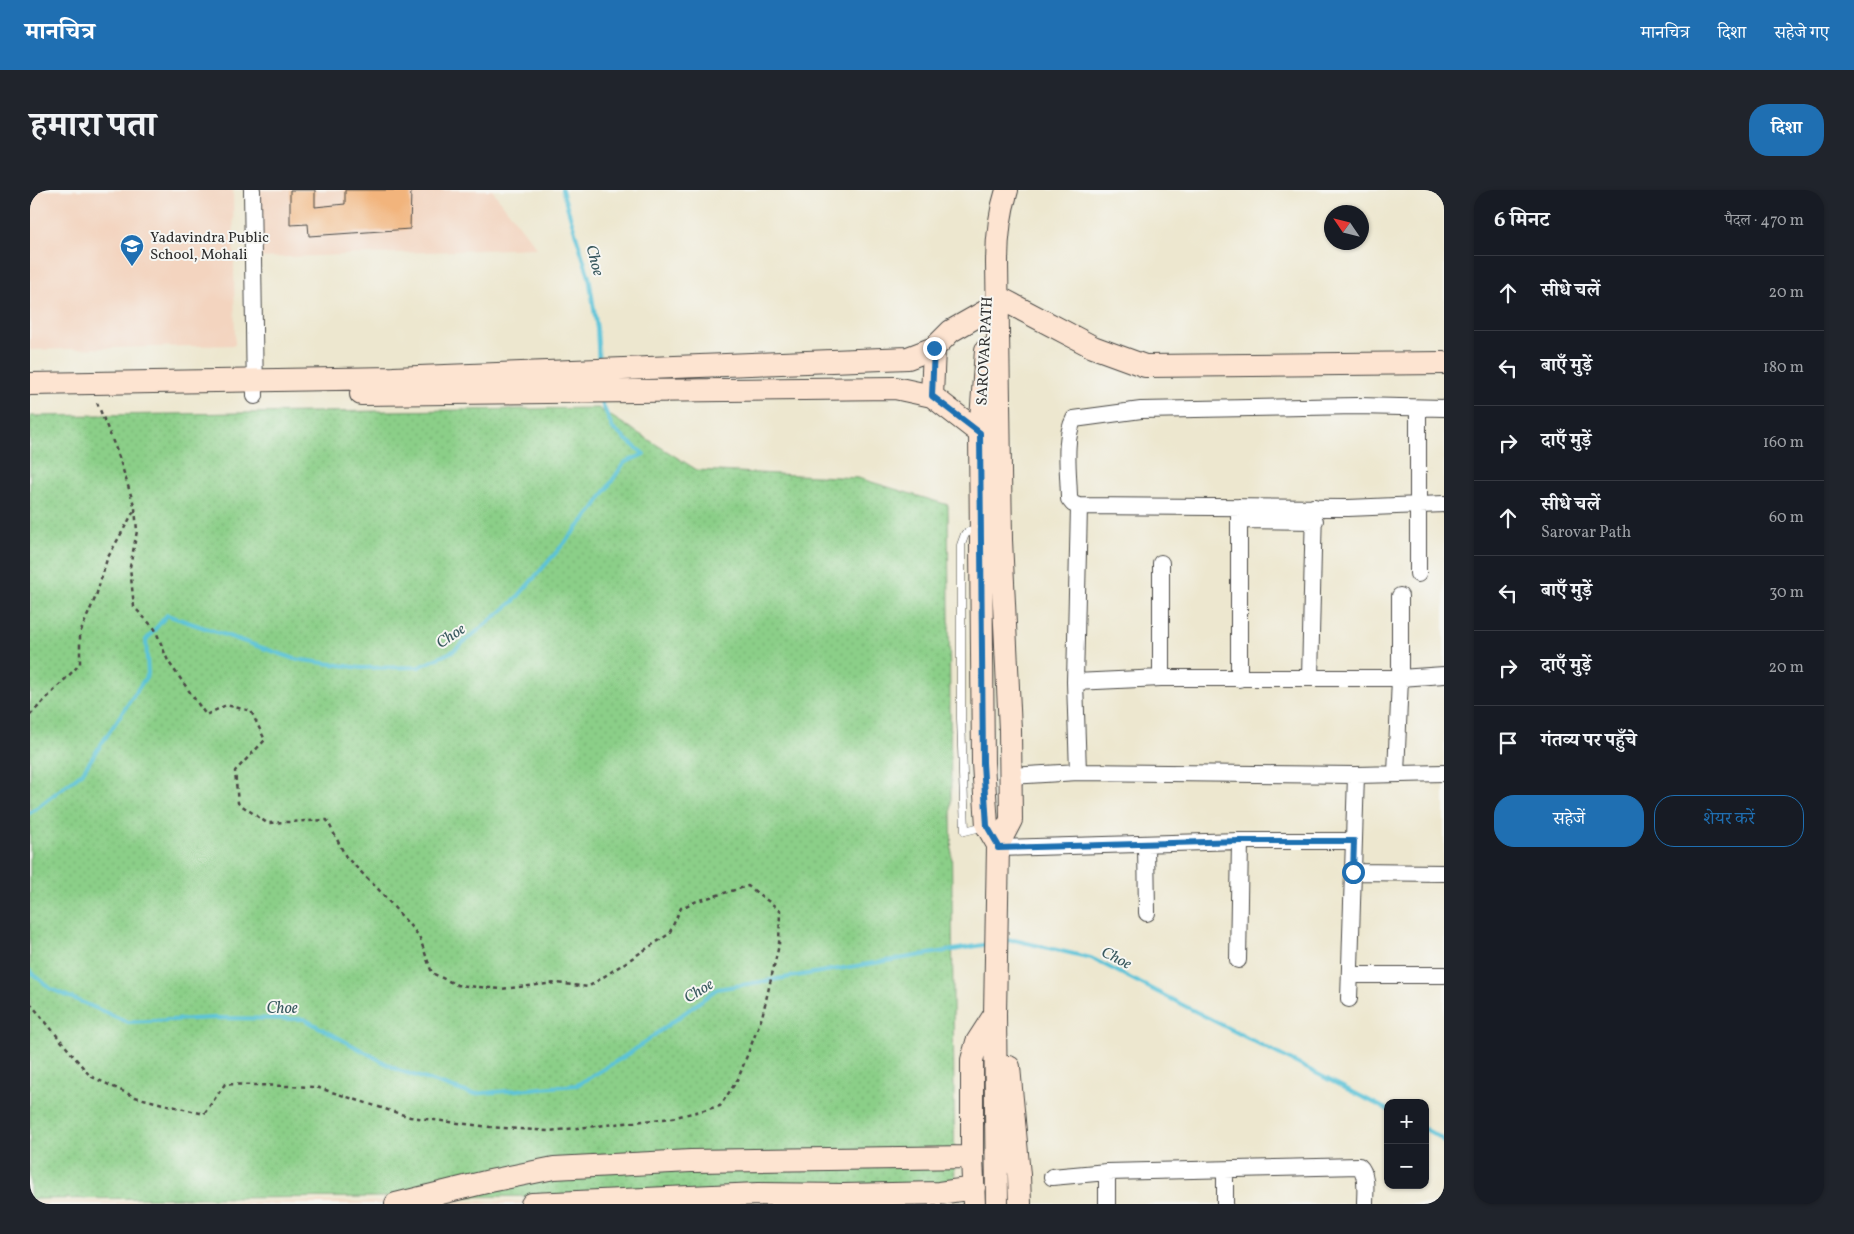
<!DOCTYPE html>
<html lang="hi">
<head>
<meta charset="utf-8">
<style>
  body { margin:0; font-family:Vollkorn,"Noto Serif Devanagari",serif; background:#20242c; color:#f1f3f6 }
  .controls { position:absolute; right:15px; bottom:15px; display:grid; overflow:hidden; border-radius:10px; box-shadow:0 1px 4px #0004 }
  .controls button { width:45px; height:45px; display:grid; place-items:center; padding:0; border:0; border-bottom:1px solid #363941; background:#171b24; color:#f1f3f6; font:25px sans-serif }
  .compass { position:absolute; left:1294px; top:15px; width:45px; height:45px; border-radius:50%; background:#171b24; box-shadow:0 1px 4px #0004; rotate:305deg }
  .stop { position:absolute; width:15px; height:15px; margin:-11px; border:4px solid #1f6fb2; border-radius:50%; background:#fff }
  .stop.end { background:#1f6fb2; border-color:#fff; box-shadow:0 1px 5px #0008 }
  .list { margin:0; padding:0; list-style:none }
  h2 { display:flex; justify-content:space-between; align-items:center; height:65px; margin:0; padding:0 20px; font-size:21px }
  h2 small { font-size:16px; font-weight:400; color:#9ea1a6 }
  .list li { display:grid; grid-template-columns:32px 1fr auto; gap:15px; align-items:center; box-sizing:border-box; height:75px; padding:0 20px; border-top:1px solid #363941 }
  .list b { display:block; font-size:19px; white-space:nowrap }
  .list p { margin:0; font-size:16px; white-space:nowrap; color:#9ea1a6 }
  .list em { font-size:16px; font-style:normal; color:#9ea1a6 }
  .actions { display:flex; gap:10px; padding:15px 20px }
  .actions a { flex:1; padding:11px 0; border:1px solid #1f6fb2; border-radius:20px; text-align:center; font-size:18px; color:#1f6fb2 }
  .actions .main { background:#1f6fb2; color:#fff }
  .icon { flex:none; width:28px; height:28px; fill:none; stroke:currentColor; stroke-width:2; stroke-linecap:round; stroke-linejoin:round }
  .map { position:relative; flex:none; width:1414px; height:1014px; overflow:hidden; border-radius:20px }
  header { display:flex; align-items:center; gap:30px; box-sizing:border-box; height:70px; padding:0 25px; background:#1f6fb2; color:#fff }
  header strong { font-size:24px }
  nav { display:flex; gap:28px; margin-inline-start:auto; font-size:18px }
  .intro { display:flex; align-items:center; justify-content:space-between; box-sizing:border-box; height:120px; padding:0 30px }
  h1 { margin:0; font-size:35px }
  .button { padding:12px 22px; border-radius:20px; background:#1f6fb2; color:#fff; font-size:18px; font-weight:700 }
  main { display:flex; gap:30px; padding:0 30px }
  aside { flex:1; background:#171b24; border-radius:20px; box-shadow:0 1px 4px #0004 }
  .map>svg:first-child { display:block }
</style>
</head>
<body>
<header>
<strong>मानचित्र</strong>
<nav><a>मानचित्र</a><a>दिशा</a><a>सहेजे गए</a></nav>
</header>
<div class="intro"><h1>हमारा पता</h1><a class="button">दिशा</a></div>
<main>
<div class="map">
<svg width="1414" height="1014" viewBox="0 0 1414 1014">
  <defs>
    <pattern id="park-dots" width="8" height="8" patternUnits="userSpaceOnUse" patternTransform="scale(1.25)"><rect width="8" height="8" fill="#8bcf88"/><path d="M2 2h.1M6 6h.1" fill="none" stroke="#78b276" stroke-width="1.8" stroke-linecap="round"/></pattern>
  </defs>
  <rect width="100%" height="100%" fill="#f6f6f2"/>
  <filter id="ink" filterUnits="userSpaceOnUse"><feTurbulence type="fractalNoise" baseFrequency=".02" numOctaves="2"/><feDisplacementMap in="SourceGraphic" scale="10" xChannelSelector="R" yChannelSelector="G"/><feConvolveMatrix kernelMatrix="1 2 1 2 8 2 1 2 1" color-interpolation-filters="sRGB"/></filter>
  <filter id="wash" filterUnits="userSpaceOnUse"><feTurbulence type="fractalNoise" baseFrequency=".0096" numOctaves="4" result="noise"/><feDisplacementMap in="SourceGraphic" scale="20" xChannelSelector="R" yChannelSelector="G"/><feGaussianBlur stdDeviation="1.12" result="paint"/><feColorMatrix in="noise" values="0 0 0 0 0 0 0 0 0 0 0 0 0 0 0 0 0 1.4 0 .05"/><feComposite in="paint" operator="in"/></filter>
  <g filter="url(#wash)">
    <rect width="100%" height="100%" fill="#ede7cf"/>
    <!-- built -->
    <path fill="#f3d4bf" d="M0,0H203L205,155L0,160Z
      M228,0H462L507,58L229,68Z
      M935,1011V1014H0V1012Z"/>
    <!-- park -->
    <path fill="url(#park-dots)" stroke="#5b7d5a" d="M568,218L667,280L828,288L918,315L925,1004L0,1009V226Z"/>
    <g fill="none" stroke-linecap="round" stroke-linejoin="round">
      <!-- stream -->
      <path stroke="#5bc3d8" stroke-width="4" d="M532,0L559,87L567,139L569,173
        M0,623L52,583L118,484L116,450L137,425L265,469L331,478L389,477L423,461L484,411L562,321L594,273L614,264L583,239L572,213V208
        M973,751L984,750L1061,768L1358,920
        M0,781L21,799L98,832L184,828L274,829L368,880L442,904L547,895L600,863L687,799L959,754
        M1395,939L1411,948L1414,952"/>
    </g>
    <g id="blocks">
      <!-- building -->
      <path fill="#f2b47b" d="M260,0H285V17L315,14V0H381L380,39L279,46L278,34L260,35Z"/>
    </g>
  </g>
  <g filter="url(#ink)">
    <use href="#blocks" fill-opacity="0" stroke="#484744" stroke-width="1"/>
    <g fill="none" stroke-linecap="round" stroke-linejoin="round">
      <!-- lane casing -->
      <g stroke="#484744" stroke-width="9">
        <path id="lane" d="M947,337L935,344L931,355V528L935,641L955,636"/>
      </g>
      <!-- street casing -->
      <g stroke="#484744" stroke-width="18">
        <path id="street" d="M222,0L225,206
          M1388,218V384
          M1414,218L1327,216L1111,220L1044,229C1033,249 1039,286 1039,309L1043,314L1049,316L1318,318L1414,314
          M1209,330L1285,331
          M1131,488V373
          M1280,488L1284,317
          M1209,489V317
          M1045,492L1131,488H1370L1414,485
          M1048,582L1045,492L1049,316
          M1366,584L1370,488V406
          M980,586L1048,582L1326,585L1414,583
          M1116,654L1117,723
          M968,658L1210,651H1324
          M1323,682L1414,683
          M1208,770L1210,651
          M1320,785H1414
          M1319,809L1326,585
          M1195,980V1014
          M1077,982V1014
          M1022,987L1077,982L1329,976C1338,984 1335,1002 1335,1014"/>
      </g>
      <!-- secondary casing -->
      <g stroke="#484744" stroke-width="24">
        <path id="secondary" d="M968,107L1063,157L1115,176L1414,173
          M956,160L950,243L953,573L957,636L968,655
          M0,194L363,188L878,168L904,158L921,141L958,120
          M331,204L865,198L902,206L950,243
          M902,206L904,158
          M979,877L989,985L990,1014
          M366,1014L460,991L524,978L661,971L942,967
          M502,1014L728,1004L814,1005L909,1003L944,998
          M944,1014L942,967V870L947,852L965,824
          M967,1014L965,824L968,655L981,630L980,540L971,350L967,73C967,48 969,25 977,0"/>
      </g>
      <!-- path -->
      <path stroke="#484744" stroke-width="2.5" stroke-dasharray="4 4" stroke-linecap="butt" d="M0,525L50,474V443L66,406L77,369L105,319
        M0,813L60,886L105,907L174,924L195,894L286,897L380,927L460,937L519,941L642,928L690,916L708,889L732,827L749,755L750,720L718,696L667,711L651,718L639,744L558,797L526,793L471,799L427,795L402,783L389,746L349,700L316,667L297,630L237,633L208,613L205,581L235,550L221,521L196,515L176,525L138,471L125,439L104,417L100,377L107,341L105,318L88,264L66,210"/>
      <!-- lane -->
      <use href="#lane" stroke="#fff" stroke-width="8"/>
      <!-- street -->
      <use href="#street" stroke="#fff" stroke-width="16"/>
      <!-- secondary -->
      <use href="#secondary" stroke="#fde4d1" stroke-width="22"/>
    </g>
  </g>
  <g fill="none" stroke-linecap="round" stroke-linejoin="round" filter="url(#ink)">
    <!-- route -->
    <path stroke="#1f6fb2" stroke-width="6" d="M904,158L902,206L950,243L953,573L957,636L968,655V658L1210,651H1324L1323,682"/>
  </g>
  <!-- icons -->
  <defs>
    <g id="school-pin" transform="scale(1.25)"><path d="M0 17L-7.5 6A9.5 9.5 0 1 1 7.5 6Z" fill="#1f6fb2" stroke="#f6f6f2"/><path d="M0-5L7-2L0 1L-7-2ZM-4 1L0 2.5L4 1V4Q0 6-4 4Z" fill="#fff"/></g>
  </defs>
  <g fill-rule="evenodd">
    <use href="#school-pin" x="102" y="56"/>
  </g>
  <g text-anchor="middle" stroke-width="4" stroke-linejoin="round" paint-order="stroke">
    <!-- poi labels -->
    <g font-size="15" fill="#2b2b2b" stroke="#f6f6f2" text-anchor="start">
      <text x="120" y="52">Yadavindra Public<tspan x="120" dy="17">School, Mohali</tspan></text>
    </g>
    <!-- street labels -->
    <g font-size="15" fill="#2b2b2b" stroke="#f6f6f2">
      <text transform="translate(954 161) rotate(-87)" y="5">SAROVAR PATH</text>
    </g>
    <!-- water labels -->
    <g font-size="16" font-style="italic" fill="#39595f" stroke="#f6f6f2">
      <text transform="translate(566 70) rotate(75)" y="6">Choe</text>
      <text transform="translate(420 445) rotate(-34)" y="6">Choe</text>
      <text transform="translate(1087 767) rotate(27)" y="6">Choe</text>
      <text transform="translate(668 800) rotate(-32)" y="6">Choe</text>
      <text x="252" y="823">Choe</text>
    </g>
  </g>
</svg>
<div class="controls">
<button>+</button>
<button>−</button>
</div>
<svg class="compass" viewBox="-18 -18 36 36"><path d="M0-13l5 13h-10z" fill="#e53935"/><path d="M0 13l5-13h-10z" fill="#9ea1a6"/></svg>
<div class="stop" style="left:1323px;top:682px"></div>
<div class="stop end" style="left:904px;top:158px"></div>
</div>
<aside>
<h2>6 मिनट<small>पैदल · 470 m</small></h2>
<ul class="list">
<li><svg class="icon" aria-label="ahead" viewBox="0 0 24 24"><path d="M12 20V5M6 11l6-6 6 6"/></svg><div><b>सीधे चलें</b></div><em>20 m</em></li>
<li><svg class="icon" aria-label="left" viewBox="0 0 24 24"><path d="M17 20v-9H6M10 6l-5 5 5 5"/></svg><div><b>बाएँ मुड़ें</b></div><em>180 m</em></li>
<li><svg class="icon" aria-label="right" viewBox="0 0 24 24"><path d="M7 20v-9h11M14 6l5 5-5 5"/></svg><div><b>दाएँ मुड़ें</b></div><em>160 m</em></li>
<li><svg class="icon" aria-label="ahead" viewBox="0 0 24 24"><path d="M12 20V5M6 11l6-6 6 6"/></svg><div><b>सीधे चलें</b><p>Sarovar Path</p></div><em>60 m</em></li>
<li><svg class="icon" aria-label="left" viewBox="0 0 24 24"><path d="M17 20v-9H6M10 6l-5 5 5 5"/></svg><div><b>बाएँ मुड़ें</b></div><em>30 m</em></li>
<li><svg class="icon" aria-label="right" viewBox="0 0 24 24"><path d="M7 20v-9h11M14 6l5 5-5 5"/></svg><div><b>दाएँ मुड़ें</b></div><em>20 m</em></li>
<li><svg class="icon" aria-label="arrive" viewBox="0 0 24 24"><path d="M6 21V4h12l-3 4 3 4H6"/></svg><div><b>गंतव्य पर पहुँचे</b></div></li>
</ul>
<div class="actions"><a class="main">सहेजें</a><a>शेयर करें</a></div>
</aside>
</main>
</body>
</html>
